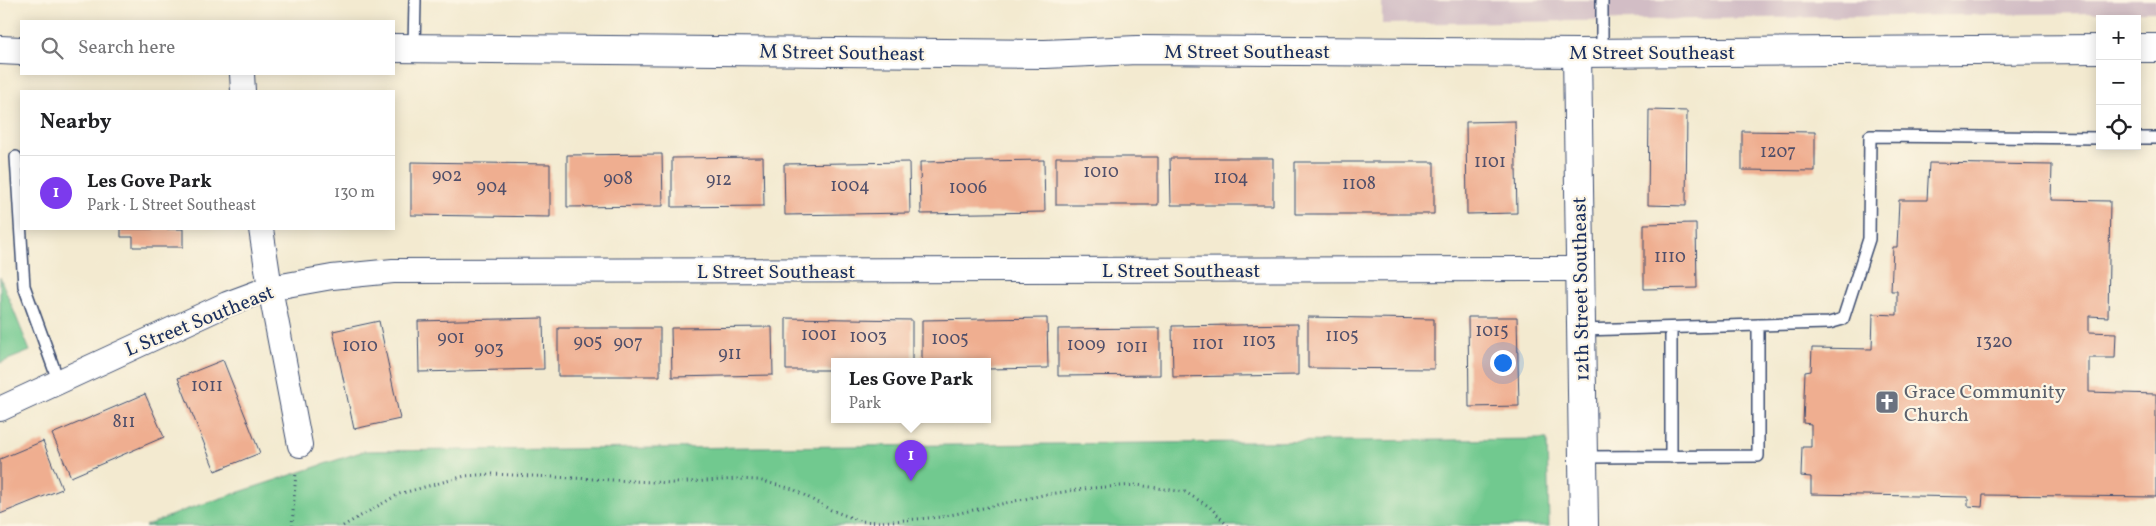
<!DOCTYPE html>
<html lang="en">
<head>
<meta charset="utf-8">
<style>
  body { margin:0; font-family:Vollkorn,serif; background:#f2f2f2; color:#202124 }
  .controls { position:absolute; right:15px; top:15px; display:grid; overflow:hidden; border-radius:0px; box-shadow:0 2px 12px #0003 }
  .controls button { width:45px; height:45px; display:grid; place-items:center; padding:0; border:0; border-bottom:1px solid #e0e0e0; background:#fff; color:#202124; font:25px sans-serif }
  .you { position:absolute; left:1502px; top:362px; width:18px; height:18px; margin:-12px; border:4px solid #fff; border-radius:50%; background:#1a73e8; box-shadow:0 0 0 8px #1a73e833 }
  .badge { display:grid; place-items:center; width:32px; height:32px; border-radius:50%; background:#7c3aed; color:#fff; font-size:16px; font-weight:700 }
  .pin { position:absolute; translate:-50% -41px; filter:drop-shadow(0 1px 2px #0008) }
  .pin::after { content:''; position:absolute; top:26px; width:18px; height:15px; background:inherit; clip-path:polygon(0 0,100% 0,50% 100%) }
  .popup { position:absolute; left:831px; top:358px; width:160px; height:65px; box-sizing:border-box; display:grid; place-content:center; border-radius:0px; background:#fff; filter:drop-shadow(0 1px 4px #0005); font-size:16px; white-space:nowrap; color:#757577 }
  .popup b { font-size:19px; color:#202124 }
  .popup::after { content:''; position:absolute; left:50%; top:100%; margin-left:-10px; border:10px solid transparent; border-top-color:#fff }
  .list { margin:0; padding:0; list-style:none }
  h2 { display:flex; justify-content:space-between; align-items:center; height:65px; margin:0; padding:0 20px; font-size:21px }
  h2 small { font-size:16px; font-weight:400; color:#757577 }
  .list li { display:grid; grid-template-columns:32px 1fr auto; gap:15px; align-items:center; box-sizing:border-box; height:75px; padding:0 20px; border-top:1px solid #e0e0e0 }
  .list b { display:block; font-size:19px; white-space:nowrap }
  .list p { margin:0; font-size:16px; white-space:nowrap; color:#757577 }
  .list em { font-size:16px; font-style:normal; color:#757577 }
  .icon { flex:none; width:28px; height:28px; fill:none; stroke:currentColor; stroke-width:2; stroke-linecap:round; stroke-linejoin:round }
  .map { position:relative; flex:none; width:2156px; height:526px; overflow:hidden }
  .search { position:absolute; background:#fff; box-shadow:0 2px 12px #0003; left:20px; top:20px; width:375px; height:55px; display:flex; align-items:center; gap:12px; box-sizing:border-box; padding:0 18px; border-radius:0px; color:#757577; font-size:19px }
  .panel { position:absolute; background:#fff; box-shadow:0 2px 12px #0003; left:20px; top:90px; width:375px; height:140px; border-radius:0px }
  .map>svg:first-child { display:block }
</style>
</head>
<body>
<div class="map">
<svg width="2156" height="526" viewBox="0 0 2156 526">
  <rect width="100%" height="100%" fill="#fcf5e5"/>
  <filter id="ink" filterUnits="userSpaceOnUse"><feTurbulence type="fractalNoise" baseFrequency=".02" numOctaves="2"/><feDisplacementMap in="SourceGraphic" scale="10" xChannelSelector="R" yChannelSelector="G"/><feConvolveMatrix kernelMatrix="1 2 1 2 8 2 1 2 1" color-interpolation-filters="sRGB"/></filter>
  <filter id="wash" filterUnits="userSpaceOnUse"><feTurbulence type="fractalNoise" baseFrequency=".0096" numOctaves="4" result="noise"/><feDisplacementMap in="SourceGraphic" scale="20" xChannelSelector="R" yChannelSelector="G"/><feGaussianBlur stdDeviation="1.12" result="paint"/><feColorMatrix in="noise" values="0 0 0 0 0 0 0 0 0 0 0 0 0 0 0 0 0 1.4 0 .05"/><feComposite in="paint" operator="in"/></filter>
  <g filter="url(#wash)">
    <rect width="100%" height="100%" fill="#f3ead0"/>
    <!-- industrial -->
    <path fill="#d2bdc5" d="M1382,0H2156V12L1382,24Z"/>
    <!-- green -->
    <path fill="#71c98f" stroke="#467c76" d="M0,277L30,351L0,363Z
      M1547,439L1549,526H145L185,510L364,451Z"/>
    <g id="blocks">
      <!-- building -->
      <path fill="#efae90" d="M1649,110L1687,111L1686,206L1648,205Z
        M1515,121L1517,213L1467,214L1466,122Z
        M1742,131L1815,132V171L1742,170Z
        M662,154L663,206L567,207V155Z
        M763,157L764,206L672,207V158Z
        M1056,157H1158V205H1056Z
        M1170,158H1273V205H1171Z
        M1044,160L1045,212L921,214L920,162Z
        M411,162L550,164V217L411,215Z
        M909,162L910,213L785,215L784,164Z
        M1295,162H1434V214H1295Z
        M1929,163L2052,165L2051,200L2110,201L2108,317L2089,316V332L2116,333L2115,358H2089V392L2156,394V497L1983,495L1982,507L1968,506V497L1811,494V477L1801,476L1802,447H1811V424L1803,423L1805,372L1811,371L1812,348L1872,349L1873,314L1897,315V291H1891L1893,247H1897L1899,200H1927Z
        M1696,223L1697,288L1644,289V224Z
        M121,229H183V247H133V237H121Z
        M1308,317L1434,319V369L1308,368Z
        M1468,317H1517L1519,406L1469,407Z
        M543,318L544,369L419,372L418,321Z
        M786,318L912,320V362H835V370H786Z
        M1047,318L1048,368L987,369V362H922V320Z
        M379,321L400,419L354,429L333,331Z
        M1298,324V375L1173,377L1172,326Z
        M772,327L773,375L672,377L671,328Z
        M558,328H660V376H558Z
        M1160,328V375L1058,376V329Z
        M223,360L260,453L215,471L178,378Z
        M145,394L164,437L71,477L52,434Z
        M43,441L62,489L0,514V459Z"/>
    </g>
  </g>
  <g filter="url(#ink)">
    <use href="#blocks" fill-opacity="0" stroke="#3b4b6f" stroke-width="1"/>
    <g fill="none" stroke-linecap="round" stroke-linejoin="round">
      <!-- service casing -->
      <g stroke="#3b4b6f" stroke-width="14">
        <path id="service" d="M1602,0V52
          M414,48L415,0
          M2137,138H2156
          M16,157L24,286L58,380
          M1671,328V457
          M1581,330L1829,323L1843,319L1869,239L1870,136L2100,138
          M1583,457L1758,456V325"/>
      </g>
      <!-- minor casing -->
      <g stroke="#3b4b6f" stroke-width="26">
        <path id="minor" d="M242,74L243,91
          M261,229L270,288L300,445
          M0,409L227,304L270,288L332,277L393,271L1580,269"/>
      </g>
      <!-- tertiary casing -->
      <g stroke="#3b4b6f" stroke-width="30">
        <path id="tertiary" d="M1577,53L1584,526"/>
      </g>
      <!-- secondary casing -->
      <g stroke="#3b4b6f" stroke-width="30">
        <path id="secondary" d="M394,48L1045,54L1137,50L1577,53L2100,49
          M2137,48H2156
          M0,50L21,51"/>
      </g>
      <!-- path -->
      <path stroke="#3b4b6f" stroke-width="3" stroke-dasharray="1 4" stroke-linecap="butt" d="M292,526L296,472
        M343,526L399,494L465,476L492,474L672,483L738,479L758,480L793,489L831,510L860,521L881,522L941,517L1043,495L1091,488L1137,485L1185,492L1210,507L1228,526"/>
      <!-- service -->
      <use href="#service" stroke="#fff" stroke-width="11"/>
      <!-- minor -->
      <use href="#minor" stroke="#fff" stroke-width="24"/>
      <!-- tertiary -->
      <use href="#tertiary" stroke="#fff" stroke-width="28"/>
      <!-- secondary -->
      <use href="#secondary" stroke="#fff" stroke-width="28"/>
    </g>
  </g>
  <!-- icons -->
  <defs>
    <g id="church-square" transform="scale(1.25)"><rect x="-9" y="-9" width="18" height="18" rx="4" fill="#6b7280" stroke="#fcf5e5"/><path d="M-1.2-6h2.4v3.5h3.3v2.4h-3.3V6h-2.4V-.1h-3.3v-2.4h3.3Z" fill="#fff"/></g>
  </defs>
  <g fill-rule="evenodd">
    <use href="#church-square" x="1887" y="402"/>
  </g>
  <g text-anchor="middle" stroke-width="4.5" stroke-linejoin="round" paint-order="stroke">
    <!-- number labels -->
    <g font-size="18" fill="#504f6a">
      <text x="1778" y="157">1207</text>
      <text x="1490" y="167">1101</text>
      <text x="1101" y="177">1010</text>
      <text x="447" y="181">902</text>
      <text x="1231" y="183">1104</text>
      <text x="618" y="184">908</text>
      <text x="719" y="185">912</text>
      <text x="1359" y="189">1108</text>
      <text x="850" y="191">1004</text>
      <text x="492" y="192">904</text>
      <text x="968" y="193">1006</text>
      <text x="1670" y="262">1110</text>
      <text x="1492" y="336">1015</text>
      <text x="819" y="340">1001</text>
      <text x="1342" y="341">1105</text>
      <text x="868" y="342">1003</text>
      <text x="451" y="343">901</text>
      <text x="950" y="344">1005</text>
      <text x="1259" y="346">1103</text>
      <text x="588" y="347">905</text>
      <text x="1994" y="347">1320</text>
      <text x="628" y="348">907</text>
      <text x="1208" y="349">1101</text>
      <text x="1086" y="350">1009</text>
      <text x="360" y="351">1010</text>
      <text x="1132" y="352">1011</text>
      <text x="489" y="354">903</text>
      <text x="730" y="359">911</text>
      <text x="207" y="391">1011</text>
      <text x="124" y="427">811</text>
    </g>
    <!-- street labels -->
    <g font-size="20" fill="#1b2f5e" stroke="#fcf5e5">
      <text x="1247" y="58">M Street Southeast</text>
      <text transform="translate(842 52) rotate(1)" y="7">M Street Southeast</text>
      <text x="1652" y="59">M Street Southeast</text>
      <text x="1181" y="277">L Street Southeast</text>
      <text x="776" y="278">L Street Southeast</text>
      <text transform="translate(1580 289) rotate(-91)" y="7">12th Street Southeast</text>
      <text transform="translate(199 320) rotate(-22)" y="7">L Street Southeast</text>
    </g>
    <!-- worship labels -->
    <g font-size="20" fill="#5b616d" stroke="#fcf5e5" text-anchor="start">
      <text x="1904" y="398">Grace Community<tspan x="1904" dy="23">Church</tspan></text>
    </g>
  </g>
</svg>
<div class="controls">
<button>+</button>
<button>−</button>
<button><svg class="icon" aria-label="locate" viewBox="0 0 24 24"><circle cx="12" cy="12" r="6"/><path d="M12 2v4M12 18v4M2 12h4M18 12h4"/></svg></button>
</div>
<div class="you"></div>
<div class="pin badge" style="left:911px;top:481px">1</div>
<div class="popup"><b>Les Gove Park</b>Park</div>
<div class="search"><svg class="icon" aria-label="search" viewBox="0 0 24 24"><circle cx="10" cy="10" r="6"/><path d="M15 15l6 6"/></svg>Search here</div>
<section class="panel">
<h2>Nearby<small></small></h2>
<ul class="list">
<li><span class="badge">1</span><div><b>Les Gove Park</b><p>Park · L Street Southeast</p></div><em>130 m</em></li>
</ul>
</section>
</div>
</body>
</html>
